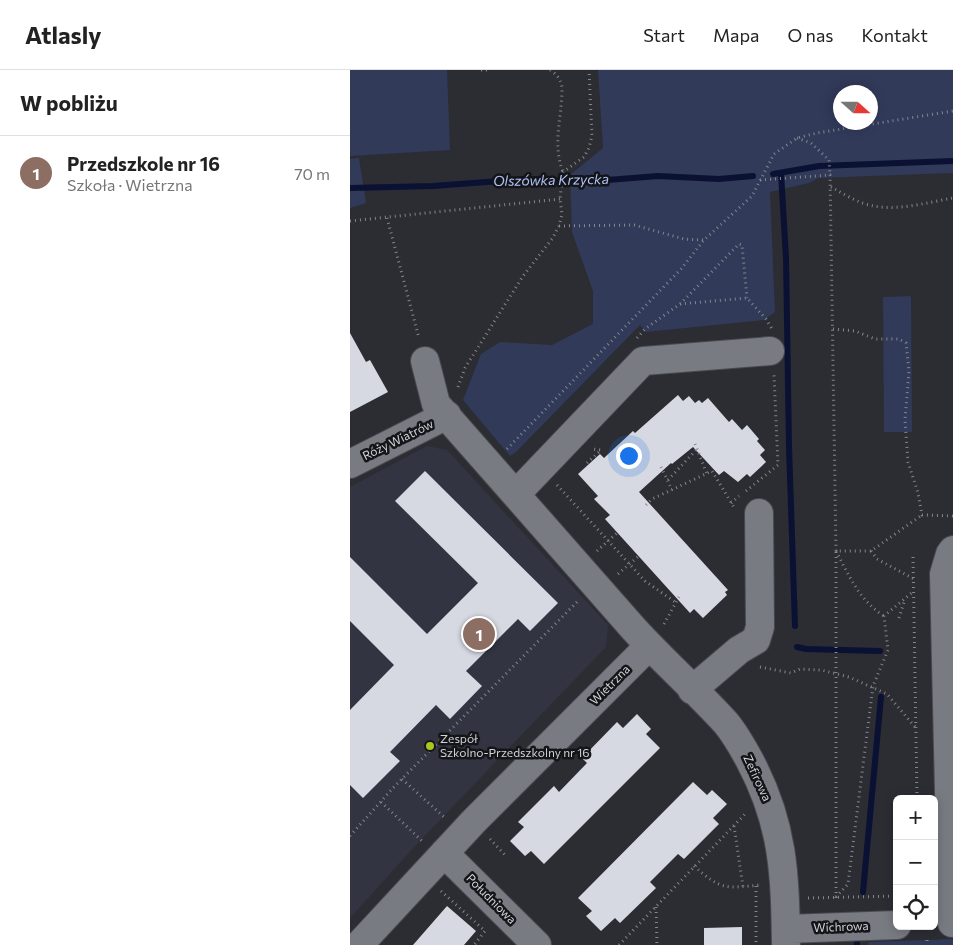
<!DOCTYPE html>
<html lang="pl">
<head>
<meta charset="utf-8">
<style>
  body { margin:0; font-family:Commissioner,sans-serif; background:#f6f6f6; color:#222 }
  .controls { position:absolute; right:15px; bottom:15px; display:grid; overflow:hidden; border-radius:8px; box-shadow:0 2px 12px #0003 }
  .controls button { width:45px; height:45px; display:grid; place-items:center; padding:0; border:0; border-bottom:1px solid #e0e0e0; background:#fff; color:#222; font:25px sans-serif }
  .compass { position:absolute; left:483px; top:15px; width:45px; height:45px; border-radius:50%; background:#fff; box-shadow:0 2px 12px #0003; rotate:111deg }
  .you { position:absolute; left:278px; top:385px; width:18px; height:18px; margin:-12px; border:4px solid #fff; border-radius:50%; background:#1a73e8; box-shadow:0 0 0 8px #1a73e833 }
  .badge { display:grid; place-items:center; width:32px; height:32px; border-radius:50%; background:#ea580c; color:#fff; font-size:16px; font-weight:700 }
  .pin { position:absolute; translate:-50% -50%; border:2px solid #fff; box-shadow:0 1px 5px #0006 }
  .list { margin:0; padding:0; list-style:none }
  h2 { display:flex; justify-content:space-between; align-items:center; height:65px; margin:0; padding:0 20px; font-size:21px }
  h2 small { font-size:16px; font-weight:400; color:#767676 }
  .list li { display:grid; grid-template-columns:32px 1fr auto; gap:15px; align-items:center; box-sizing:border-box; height:75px; padding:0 20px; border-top:1px solid #e0e0e0 }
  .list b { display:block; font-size:19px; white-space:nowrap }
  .list p { margin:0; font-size:16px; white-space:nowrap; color:#767676 }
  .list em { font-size:16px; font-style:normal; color:#767676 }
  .icon { flex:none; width:28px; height:28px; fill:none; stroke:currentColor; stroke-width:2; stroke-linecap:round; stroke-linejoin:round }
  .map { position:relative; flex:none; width:603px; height:875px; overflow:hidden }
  header { display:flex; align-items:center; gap:30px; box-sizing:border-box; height:70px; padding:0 25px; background:#fff; border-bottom:1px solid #e0e0e0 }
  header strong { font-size:24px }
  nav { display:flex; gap:28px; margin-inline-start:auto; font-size:18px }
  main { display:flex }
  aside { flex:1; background:#fff }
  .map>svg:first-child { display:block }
</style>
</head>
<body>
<header>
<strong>Atlasly</strong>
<nav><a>Start</a><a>Mapa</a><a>O nas</a><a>Kontakt</a></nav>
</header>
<main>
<aside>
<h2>W pobliżu<small></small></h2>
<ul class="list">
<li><span class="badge" style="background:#8d6e63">1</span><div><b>Przedszkole nr 16</b><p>Szkoła · Wietrzna</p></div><em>70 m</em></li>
</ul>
</aside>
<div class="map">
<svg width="603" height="875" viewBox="0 0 603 875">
  <rect width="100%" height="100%" fill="#2b2d33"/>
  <!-- built -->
  <path fill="#323541" d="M77,376L97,380L258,555L256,577L65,776L0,848V417Z"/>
  <!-- green -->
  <path fill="#313a59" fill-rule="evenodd" d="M0,0H97L100,80L0,86Z
    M248,0H603V103L468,108L459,113L420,122L425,242L414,250L296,262L290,255L166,382L160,386L113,330L131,284L150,272L202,275L243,254V221L222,162L220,105L253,78ZM490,22H520V52H490Z
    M9,88L16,133L0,138V89Z
    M561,226L562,362H534L533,227Z
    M603,869V875H518L519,872Z"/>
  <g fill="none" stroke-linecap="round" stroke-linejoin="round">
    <!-- stream -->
    <path stroke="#0b1132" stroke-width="6" d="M431,103L436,188L439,377L445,556
      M423,104L469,96L603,91
      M0,118L83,116L177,109L232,112L308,106L369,109L403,106
      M447,577L456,579L530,581
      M513,822L531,627
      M507,875V873"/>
  </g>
  <!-- building -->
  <path fill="#d6d9e1" d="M0,263L16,292L20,290L38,322L0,342Z
    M328,325L333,331L339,326L345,333L349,330L352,333L358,328L379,352L382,349L392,360L397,355L409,369L407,371L415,380L410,385L416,392L400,407L397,404L388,412L374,401L369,405L343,377L322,394L321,393L289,422L378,520L375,522L377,525L353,548L344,539L340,543L255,449L260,445L244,429L248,426L228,404L250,384L254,388L283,361L285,363Z
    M75,401L208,533L180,561L168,549L116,601L132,616L100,649L86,635L40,682L50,691L13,728L0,715V640L44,595L0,551V487L77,564L128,513L45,431Z
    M287,644L301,659L296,664L310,678L194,794L181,781L175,786L160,771L174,757L168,752L204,716L209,722L237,693L232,688L267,652L273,658Z
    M343,712L357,725L362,720L377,734L363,748L369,754L334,789L328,784L300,812L306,818L270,853L265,848L251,861L236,846L242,841L228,828Z
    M97,836L126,861L114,875H63Z
    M392,857V875H354V858Z"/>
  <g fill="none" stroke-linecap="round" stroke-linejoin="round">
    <!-- minor casing -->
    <g stroke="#494a50" stroke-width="30">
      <path id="minor" d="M75,291L86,334L283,558C313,591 346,620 376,653C386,665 393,678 400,691C434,755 435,805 436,875
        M0,394L97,345
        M166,424L293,291L420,281
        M342,620L389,580L406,570L410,557L409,443
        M94,783L187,875
        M602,853L594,504L600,484L603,480
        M436,859L547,855
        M9,875L124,751L299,576"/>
    </g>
    <!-- path -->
    <path stroke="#84868b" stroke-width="3" stroke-dasharray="1 4" stroke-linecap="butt" d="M131,0H137
      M200,0C207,4 212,11 212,19C212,48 202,74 213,102
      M447,68L461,73L479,90L480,105
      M410,110L480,105L486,481H521L572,445
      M481,117C494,124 509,134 524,136C549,141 579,132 603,128
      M37,148L69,268
      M0,151L210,129
      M209,156L284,155L334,169L353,170
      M330,234L397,228L416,249L422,259
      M483,259L505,261L525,269H549L556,273L559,301L555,350L558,392L568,423L572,445H576L603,446
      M287,268L295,259L330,234L389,174L392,175L397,228
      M108,317L115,298L173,206L202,169L209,156L212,144L210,129L213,102L234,87L239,78L242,66L239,0
      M345,374L357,404
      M157,379L331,199L354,170L402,126L424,84L447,68L467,63L603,41
      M237,393L251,380L243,379
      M311,397L322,420
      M318,410L347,379
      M207,415L295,511L325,532
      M396,421L428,395L424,305
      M381,433L389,426
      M296,435L302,429L362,401L385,439
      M247,481L267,463
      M486,481C499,506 510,531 534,546
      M521,481L527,489L564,509
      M563,487L567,729
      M268,504L290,485
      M549,548L555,529
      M314,554L329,527
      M410,597L441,603L450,599L471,600L499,607L537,624L565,657
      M52,709L94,747
      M31,732L72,771
      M384,756L393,817
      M0,766L43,718L228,531
      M140,769L155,785
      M344,796C372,821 376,818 411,815
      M406,816V875
      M91,821L135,861L124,875
      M486,827L498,814L523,616L538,580L534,546L564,521
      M458,828L547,826
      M486,828V481
      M306,837L307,875
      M577,870V875
      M269,875L397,742"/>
    <!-- minor -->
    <use href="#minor" stroke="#797b83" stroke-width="28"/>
  </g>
  <!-- markers -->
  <circle fill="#a7c71e" stroke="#141518" stroke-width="2" cx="80" cy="676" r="5"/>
  <g text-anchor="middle" stroke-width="5" stroke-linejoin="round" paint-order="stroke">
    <!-- street labels -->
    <g font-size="12" fill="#d1d3d7" stroke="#141518">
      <text transform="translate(48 370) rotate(-26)" y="4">Róży Wiatrów</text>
      <text transform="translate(260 615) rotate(-45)" y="4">Wietrzna</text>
      <text transform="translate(407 708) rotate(65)" y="4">Zefirowa</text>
      <text transform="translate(141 829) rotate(45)" y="4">Południowa</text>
      <text transform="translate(491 857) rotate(-2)" y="4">Wichrowa</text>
    </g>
    <!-- poi labels -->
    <g font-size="12" fill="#d1d3d7" stroke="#141518" text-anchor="start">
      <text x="90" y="673">Zespół<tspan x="90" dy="14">Szkolno-Przedszkolny nr 16</tspan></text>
    </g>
    <!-- water labels -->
    <g font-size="14" font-style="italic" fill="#b3c3f8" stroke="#141518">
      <text transform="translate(201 110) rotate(-1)" y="5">Olszówka Krzycka</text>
    </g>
  </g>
</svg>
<div class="controls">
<button>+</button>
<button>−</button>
<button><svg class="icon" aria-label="locate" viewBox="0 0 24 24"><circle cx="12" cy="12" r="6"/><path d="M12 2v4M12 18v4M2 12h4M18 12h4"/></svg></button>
</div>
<svg class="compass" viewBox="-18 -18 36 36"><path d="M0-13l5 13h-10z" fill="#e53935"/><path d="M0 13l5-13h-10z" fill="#767676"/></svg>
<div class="you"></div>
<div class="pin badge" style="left:129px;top:564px;background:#8d6e63">1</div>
</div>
</main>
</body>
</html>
